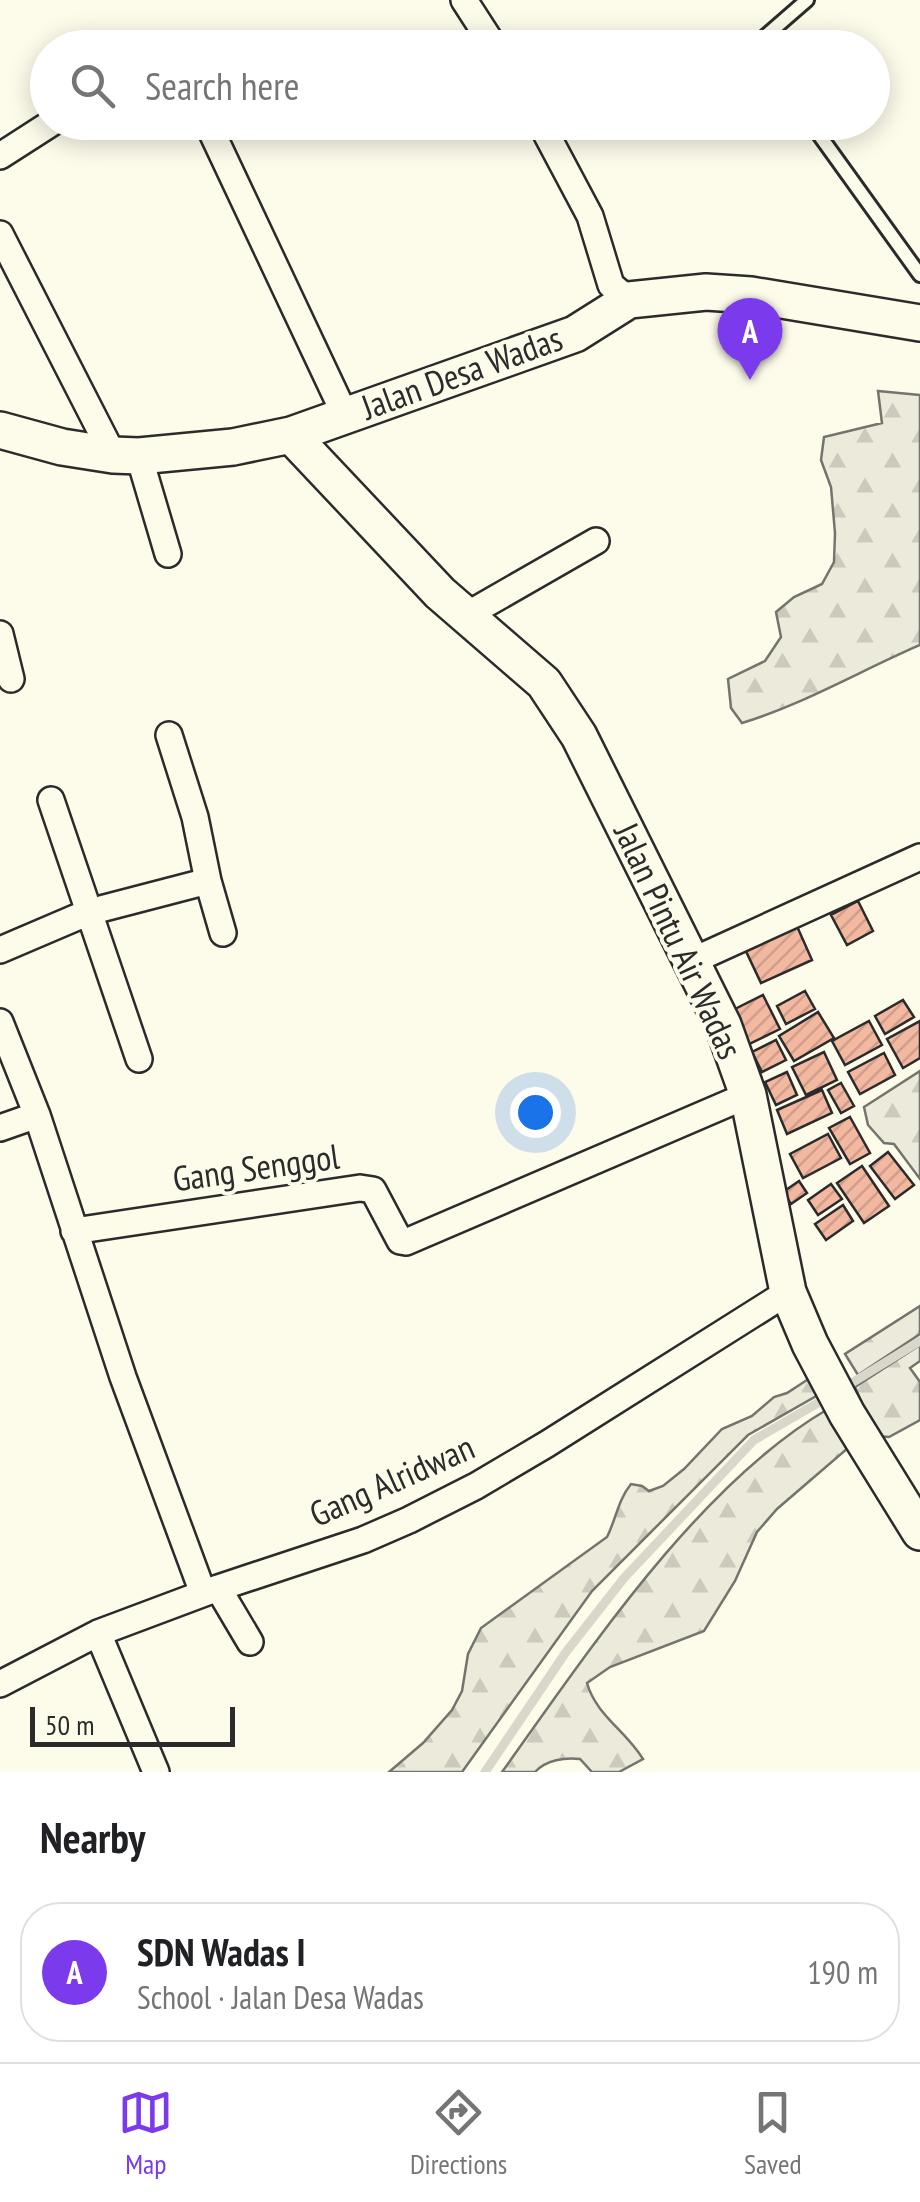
<!DOCTYPE html>
<html lang="en">
<head>
<meta charset="utf-8">
<style>
  body { margin:0; font-family:"PT Sans Narrow",sans-serif; background:#f6f6f6; color:#202124 }
  .scale { position:absolute; left:30px; bottom:25px; width:205px; box-sizing:border-box; padding-left:10px; border:5px solid #2b2b2b; border-top:0; font-size:28px; line-height:35px; white-space:nowrap; color:#2b2b2b; -webkit-text-stroke:8px #fdfbea; paint-order:stroke }
  .you { position:absolute; left:535px; top:1112px; width:35px; height:35px; margin:-25px; border:8px solid #fff; border-radius:50%; background:#1a73e8; box-shadow:0 0 0 15px #1a73e833 }
  .badge { display:grid; place-items:center; width:65px; height:65px; border-radius:50%; background:#7c3aed; color:#fff; font-size:32px; font-weight:700 }
  .pin { position:absolute; translate:-50% -82px; filter:drop-shadow(0 2px 5px #0008) }
  .pin::after { content:''; position:absolute; top:52px; width:35px; height:30px; background:inherit; clip-path:polygon(0 0,100% 0,50% 100%) }
  .list { margin:0; padding:0; list-style:none }
  h2 { display:flex; justify-content:space-between; align-items:center; height:130px; margin:0; padding:0 40px; font-size:42px }
  h2 small { font-size:32px; font-weight:400; color:#757577 }
  .list li { display:grid; grid-template-columns:65px 1fr auto; gap:30px; align-items:center; box-sizing:border-box; height:140px; margin:0 20px 20px; padding:0 20px; border:2px solid #e0e0e0; border-radius:40px }
  .list b { display:block; font-size:38px; white-space:nowrap }
  .list p { margin:0; font-size:32px; white-space:nowrap; color:#757577 }
  .list em { font-size:32px; font-style:normal; color:#757577 }
  .icon { flex:none; width:55px; height:55px; fill:none; stroke:currentColor; stroke-width:2; stroke-linecap:round; stroke-linejoin:round }
  .map { position:relative; flex:none; width:920px; height:1772px; overflow:hidden }
  .search { position:absolute; background:#fff; box-shadow:0 5px 25px #0003; left:30px; right:30px; top:30px; height:110px; display:flex; align-items:center; gap:25px; box-sizing:border-box; padding:0 35px; border-radius:55px; color:#757577; font-size:38px }
  .sheet { height:290px; background:#fff }
  nav { display:flex; justify-content:space-around; align-items:center; box-sizing:border-box; height:140px; border-top:2px solid #e0e0e0; background:#fff; font-size:28px; color:#757577 }
  nav a { display:grid; justify-items:center; gap:5px }
  nav .on { color:#7c3aed }
  .map>svg:first-child { display:block }
</style>
</head>
<body>
<div class="map">
<svg width="920" height="1772" viewBox="0 0 920 1772">
  <defs>
    <pattern id="forest-firs" width="22" height="20" patternUnits="userSpaceOnUse" patternTransform="scale(2.5)"><rect width="22" height="20" fill="#ecebdb"/><path d="M5 1l3.5 6h-7zM16 11l3.5 6h-7z" fill="#cbcabc"/></pattern>
    <pattern id="building-hatch" width="6" height="6" patternUnits="userSpaceOnUse" patternTransform="scale(2.5)"><rect width="6" height="6" fill="#f2b8a0"/><path d="M-1 1l2-2M0 6l6-6M5 7l2-2" fill="none" stroke="#d09e8a"/></pattern>
  </defs>
  <rect width="100%" height="100%" fill="#fdfbea"/>
  <!-- forest -->
  <path fill="url(#forest-firs)" stroke="#74746e" stroke-width="2.5" d="M878,391L920,395V645C860,671 804,704 742,723L731,708L728,679L765,661L781,637L776,612L794,597L822,584L834,562L835,533L831,487L821,460L824,437L882,423Z
    M920,1071V1179L894,1144L884,1143L868,1125L864,1107Z
    M920,1306V1334L858,1375L845,1354Z
    M920,1345V1361L910,1368L920,1382V1420L889,1437L876,1436L855,1387Z
    M810,1378L818,1395L748,1435L592,1591L462,1772H389L423,1743L452,1710L462,1691L468,1654L481,1628L607,1537C616,1519 618,1500 631,1484L642,1486L649,1491L663,1486L684,1469L722,1429L752,1416L774,1397L787,1393Z
    M828,1409L848,1448L777,1509L757,1532L735,1581L704,1631L610,1667L587,1683C596,1715 626,1731 643,1759L619,1772H592L580,1759C565,1757 546,1760 535,1772H502C588,1652 699,1484 828,1409Z"/>
  <g fill="none" stroke-linecap="round" stroke-linejoin="round">
    <!-- stream -->
    <path stroke="#d8d7c9" stroke-width="9" d="M842,1389L920,1341
      M485,1772L566,1652L624,1578L754,1440L828,1397"/>
  </g>
  <!-- building -->
  <path fill="url(#building-hatch)" stroke="#2b2b2b" stroke-width="2.5" d="M858,901L873,931L847,945L831,915Z
    M796,924L812,960L761,983L744,947Z
    M805,991L815,1009L786,1024L777,1006Z
    M763,995L780,1029L745,1046L729,1012Z
    M903,1000L914,1017L885,1034L875,1016Z
    M818,1012L834,1038L794,1061L779,1036Z
    M869,1021L882,1045L845,1065L832,1041Z
    M920,1021V1058L903,1068L887,1039Z
    M776,1040L786,1060L762,1072L752,1052Z
    M824,1052L837,1080L806,1095L792,1067Z
    M884,1053L895,1075L860,1094L848,1072Z
    M787,1072L797,1095L776,1105L765,1082Z
    M841,1083L854,1106L841,1113L828,1090Z
    M822,1090L832,1113L787,1134L777,1110Z
    M850,1117L870,1153L850,1164L829,1128Z
    M828,1134L841,1158L803,1178L790,1154Z
    M888,1152L914,1185L895,1199L870,1166Z
    M862,1166L889,1206L864,1223L837,1183Z
    M799,1181L807,1193L791,1204L783,1192Z
    M831,1184L842,1199L818,1215L808,1200Z
    M843,1205L853,1221L826,1240L815,1224Z"/>
  <g fill="none" stroke-linecap="round" stroke-linejoin="round">
    <!-- service casing -->
    <g stroke="#2b2b2b" stroke-width="18">
      <path id="service" d="M760,48L761,40L807,0
        M810,122L920,275"/>
    </g>
    <!-- minor casing -->
    <g stroke="#2b2b2b" stroke-width="30">
      <path id="minor" d="M464,0L495,48
        M207,122L345,415
        M540,122L590,216L611,285L629,300
        M0,156L53,122
        M0,234L113,455
        M139,456L168,554
        M465,616L596,541
        M0,634L11,679
        M51,800L139,1059
        M208,881L223,933
        M0,950L89,912L208,881L195,817L169,735
        M692,961L920,857
        M0,1022L37,1115L123,1377L203,1593
        M0,1128L37,1115
        M74,1231L360,1188L373,1190L400,1241L406,1242L748,1095
        M218,1588L250,1642
        M98,1633L156,1772
        M0,1684L98,1633L218,1588L363,1540L409,1520L476,1486L547,1444L788,1292"/>
    </g>
    <!-- secondary casing -->
    <g stroke="#2b2b2b" stroke-width="40">
      <path id="secondary" d="M0,430L62,447L113,455L139,456L233,447L291,435L575,334L629,300L706,292L751,295L920,323
        M291,435L440,593L544,683L579,736L723,1025L748,1095L788,1292L810,1344L847,1414L920,1532"/>
    </g>
    <!-- service -->
    <use href="#service" stroke="#fdfbea" stroke-width="12"/>
    <!-- minor -->
    <use href="#minor" stroke="#fdfbea" stroke-width="25"/>
    <!-- secondary -->
    <use href="#secondary" stroke="#fdfbea" stroke-width="35"/>
  </g>
  <g text-anchor="middle" stroke-width="8" stroke-linejoin="round" paint-order="stroke">
    <!-- street labels -->
    <g font-size="35" fill="#2b2b2b" stroke="#fdfbea">
      <text transform="translate(462 373) rotate(-20)" y="12">Jalan Desa Wadas</text>
      <text transform="translate(678 941) rotate(65)" y="12">Jalan Pintu Air Wadas</text>
      <text transform="translate(256 1168) rotate(-8)" y="12">Gang Senggol</text>
      <text transform="translate(392 1481) rotate(-24)" y="12">Gang Alridwan</text>
    </g>
  </g>
</svg>
<div class="scale">50 m</div>
<div class="you"></div>
<div class="pin badge" style="left:750px;top:380px">A</div>
<div class="search"><svg class="icon" aria-label="search" viewBox="0 0 24 24"><circle cx="10" cy="10" r="6"/><path d="M15 15l6 6"/></svg>Search here</div>
</div>
<section class="sheet">
<h2>Nearby<small></small></h2>
<ul class="list">
<li><span class="badge">A</span><div><b>SDN Wadas I</b><p>School · Jalan Desa Wadas</p></div><em>190 m</em></li>
</ul>
</section>
<nav>
<a class="on"><svg class="icon" aria-label="map" viewBox="0 0 24 24"><path d="M3 6l6-2 6 2 6-2v14l-6 2-6-2-6 2zM9 4v14M15 6v14"/></svg>Map</a>
<a><svg class="icon" aria-label="directions" viewBox="0 0 24 24"><path d="M12 3l9 9-9 9-9-9zM9 14v-3h6M13 9l2 2-2 2"/></svg>Directions</a>
<a><svg class="icon" aria-label="saved" viewBox="0 0 24 24"><path d="M7 4h10v16l-5-4-5 4z"/></svg>Saved</a>
</nav>
</body>
</html>
